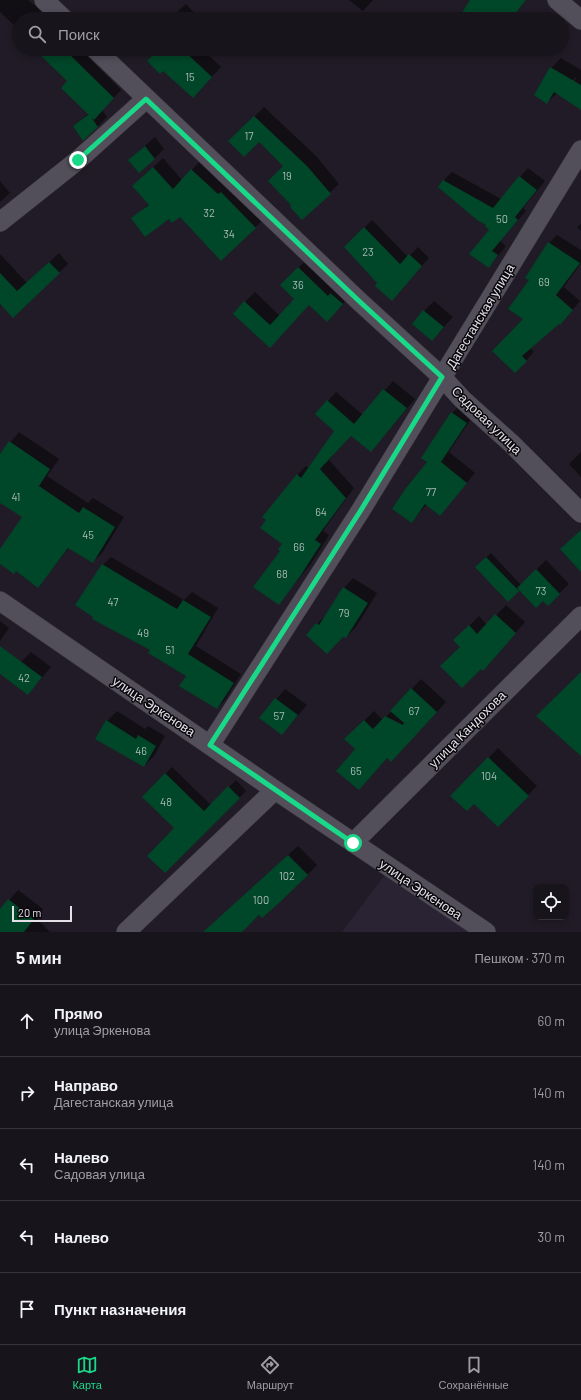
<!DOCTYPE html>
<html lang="ru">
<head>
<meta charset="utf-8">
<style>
  body { margin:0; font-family:Barlow,sans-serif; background:#211d25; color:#f1f3f6 }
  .controls { position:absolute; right:12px; bottom:12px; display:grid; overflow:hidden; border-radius:8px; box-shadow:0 2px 6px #0003 }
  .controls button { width:36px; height:36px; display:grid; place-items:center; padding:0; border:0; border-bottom:1px solid #36333b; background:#18141c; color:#f1f3f6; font:20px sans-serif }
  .scale { position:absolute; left:12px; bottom:10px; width:60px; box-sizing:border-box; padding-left:4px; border:2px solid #e3e0e8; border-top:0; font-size:11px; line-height:14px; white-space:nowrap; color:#e3e0e8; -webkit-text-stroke:3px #09070b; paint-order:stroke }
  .stop { position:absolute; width:12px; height:12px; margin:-9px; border:3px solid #19d989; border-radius:50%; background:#fff }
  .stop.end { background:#19d989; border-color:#fff; box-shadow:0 1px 4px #0008 }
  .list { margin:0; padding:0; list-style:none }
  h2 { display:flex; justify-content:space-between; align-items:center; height:52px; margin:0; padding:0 16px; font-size:17px }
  h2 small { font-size:13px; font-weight:400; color:#9f9ea3 }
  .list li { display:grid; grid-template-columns:26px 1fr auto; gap:12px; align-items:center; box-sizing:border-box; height:72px; padding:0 16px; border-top:1px solid #36333b }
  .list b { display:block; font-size:15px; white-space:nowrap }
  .list p { margin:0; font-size:13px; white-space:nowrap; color:#9f9ea3 }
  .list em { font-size:13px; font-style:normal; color:#9f9ea3 }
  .icon { flex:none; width:22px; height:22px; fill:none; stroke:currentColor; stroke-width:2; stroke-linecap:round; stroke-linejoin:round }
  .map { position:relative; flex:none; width:581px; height:932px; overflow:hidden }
  .search { position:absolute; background:#18141c; box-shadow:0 2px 6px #0003; left:12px; right:12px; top:12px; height:44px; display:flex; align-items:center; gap:10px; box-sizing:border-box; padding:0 14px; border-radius:22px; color:#9f9ea3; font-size:15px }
  .sheet { height:412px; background:#18141c }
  nav { display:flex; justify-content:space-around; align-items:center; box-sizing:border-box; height:56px; border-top:1px solid #36333b; background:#18141c; font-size:11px; color:#9f9ea3 }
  nav a { display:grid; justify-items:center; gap:2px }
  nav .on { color:#19d989 }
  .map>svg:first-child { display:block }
</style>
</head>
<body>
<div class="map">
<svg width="581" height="932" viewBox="0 0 581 932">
  <rect width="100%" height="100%" fill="#201b26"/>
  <!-- built -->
  <path fill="#2a2333" d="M390,868L486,932H342Z"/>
  <!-- shadow -->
  <path fill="#0007" d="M0,0H28L52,19H19V30L0,12Z
    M349,0H373L363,11Z
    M471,0H526L511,19H460Z
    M186,4L200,19H170L172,17Z
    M39,49H80L121,90L102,110L107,117L98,126H74L89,113L69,81Z
    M160,49H202L221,67L202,87Z
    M561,58L581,70V103L568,93L577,76L547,102L551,68Z
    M264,107L317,157L339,184L302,218L293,205L285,166L259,141H230Z
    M155,137L164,149L154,159L129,160Z
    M163,158L182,180L201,160L265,218L221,260L180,216L133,218L149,204L142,177Z
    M528,168L545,181L523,208L526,211L500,241L506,246L489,267L490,230L488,224L443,181L452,172L501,199Z
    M0,181L10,193L0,202Z
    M372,220L408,257L418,247L429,258L399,292L378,283L345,247Z
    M581,224V231L577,227Z
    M557,235L581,250V263L564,287L580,301L568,315L530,348L534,352L515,372L530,280L549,243Z
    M59,253L68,264L13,317L2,305L0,306V254L27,283Z
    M308,258L352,294L336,311L309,304L279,337L245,302L255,292L280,316L295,299L281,285Z
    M434,301L453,317L432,340L424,311Z
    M393,381L415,399L371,451L351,435L329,460L354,488L323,531L329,535L310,565L279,603L281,550L297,475L306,466L309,468L336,431L328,401L336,392L363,415Z
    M461,404L475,413L449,452L475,473L440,515L427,504L412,522L428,462L452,413Z
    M19,432L59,459L47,476L88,503L93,498L124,517L102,553L93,562L69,548L38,586L17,570L0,563V550L23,517L0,501V455Z
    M581,452V477L569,464Z
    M491,553L521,585L546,560L569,584L548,604L543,599L519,589L508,600L476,567Z
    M111,557L184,600L192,592L218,608L196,646L241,674L225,700L217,708L187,676L151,650L103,565Z
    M353,578L377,593L356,627L346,637L307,634L327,614L344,588Z
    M506,605L525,622L492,660L461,647L455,640L479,616L487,625Z
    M0,621L9,628L0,641Z
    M31,652L51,667L28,694L21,662Z
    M421,679L446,702L400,751L387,757L359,789L356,749L346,739L374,711L383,720Z
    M285,689L307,705L282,734L261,717Z
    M117,711L145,729L148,726L165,736L154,756L144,766L107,721Z
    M498,748L537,786L498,826L474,803L452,796Z
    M172,767L211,805L236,780L246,791L165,872L176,828L143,797Z
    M298,846L317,865L307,875L240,932H204Z
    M18,890L43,909L36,918L50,932H0V911Z"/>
  <!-- building -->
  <path fill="#004628" d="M470,0H526L511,19H458Z
    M34,49H64L114,98L94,120L61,88L67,81Z
    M159,49H182L212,77L193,98L163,71L160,74L147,61Z
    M550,67L581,85V110L554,92L547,104L534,95Z
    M89,114L98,127L83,141L73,126Z
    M254,116L307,166L331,194L302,220L290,207L291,205L268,181L283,166L259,142L244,157L228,141Z
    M145,146L155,159L139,173L128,160Z
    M153,167L173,189L191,169L218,194L221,192L256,228L221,261L180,217L172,223L169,219L145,237L131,218L149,205L132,186Z
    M519,176L537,190L515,217L518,220L492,251L498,255L489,268L469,254L489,230L485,226L486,225L477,220L438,187L443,180L493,208Z
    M364,227L400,264L409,254L422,266L392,301L375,286L377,283L344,247Z
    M548,242L580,263L556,295L573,310L560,325L559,324L522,356L527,361L515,373L492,351L523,319L508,309L529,280L525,278Z
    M49,262L60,273L13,318L0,304V273L17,291Z
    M298,267L328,296L330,293L343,304L327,322L309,305L270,348L233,314L244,301L270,325L294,299L280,285Z
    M423,310L444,327L432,341L412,324Z
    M383,389L407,408L371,452L351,436L320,469L346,498L315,540L321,544L301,575L279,605L253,587L280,551L278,549L282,544L260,528L266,520L262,517L297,474L301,478L334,431L315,414L327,400L354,424Z
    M451,412L467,423L441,462L467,483L440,516L425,504L412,523L392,509L406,488L427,462L421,458Z
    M9,441L50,469L39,486L79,513L83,507L115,527L93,563L68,548L38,588L16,571L14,574L0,564V549L22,517L0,503V454Z
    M581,530V572L560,549Z
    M486,557L519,591L508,602L475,567Z
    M102,564L177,609L183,600L211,617L188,654L234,683L217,709L179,686L186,676L148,653L150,650L92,619L93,617L75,605Z
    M536,569L560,594L548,606L543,601L536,608L517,588Z
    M343,587L368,603L346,638L343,637L327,654L306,635L316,623L319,625Z
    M495,614L516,633L483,671L481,669L462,688L440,666L460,647L453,640L469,625L477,634Z
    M0,646L42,677L28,695L0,674Z
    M581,672V756L536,716Z
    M411,688L437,712L391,762L387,758L359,790L336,771L355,749L344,739L364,720L373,729L385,716L403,725L404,723L390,711Z
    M275,698L298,715L282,735L259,718Z
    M106,720L136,739L138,735L156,746L144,767L95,739Z
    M488,757L529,796L498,827L474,804L467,811L450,796Z
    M165,773L204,811L228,786L240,798L165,873L147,856L174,828L142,797Z
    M288,855L308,875L279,903L262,918L259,915L242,932H203Z
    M8,899L34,919L24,932H0V909Z"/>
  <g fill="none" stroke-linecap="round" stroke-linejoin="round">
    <!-- minor casing -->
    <g stroke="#39363f" stroke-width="20">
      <path id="minor" d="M44,0L64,19
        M557,0L581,20
        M95,49L359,301L442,377L462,399L512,444L581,513
        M0,222L78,160L146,99
        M0,601L275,790L486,932
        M210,745L361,510L581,150
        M353,843L581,616
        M126,932L275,790"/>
    </g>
    <!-- minor -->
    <use href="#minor" stroke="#524e5a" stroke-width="19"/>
  </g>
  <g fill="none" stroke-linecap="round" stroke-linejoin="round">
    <!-- route -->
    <path stroke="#19d989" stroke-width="5" d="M78,160L146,99L359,301L442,377L361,510L210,745L353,843"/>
  </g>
  <g text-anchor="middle" stroke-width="3" stroke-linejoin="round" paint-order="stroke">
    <!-- number labels -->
    <g font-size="11" fill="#aabab8">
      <text x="190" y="81">15</text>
      <text x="249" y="140">17</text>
      <text x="287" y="180">19</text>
      <text x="209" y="217">32</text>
      <text x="502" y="223">50</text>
      <text x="229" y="238">34</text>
      <text x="368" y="256">23</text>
      <text x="544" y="286">69</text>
      <text x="298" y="289">36</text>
      <text x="431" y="496">77</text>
      <text x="16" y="501">41</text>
      <text x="321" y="516">64</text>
      <text x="88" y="539">45</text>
      <text x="299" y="551">66</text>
      <text x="282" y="578">68</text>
      <text x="541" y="595">73</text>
      <text x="113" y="606">47</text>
      <text x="344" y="617">79</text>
      <text x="143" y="637">49</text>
      <text x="170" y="654">51</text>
      <text x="24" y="682">42</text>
      <text x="414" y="715">67</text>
      <text x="279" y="720">57</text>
      <text x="141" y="755">46</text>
      <text x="356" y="775">65</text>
      <text x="489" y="780">104</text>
      <text x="166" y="806">48</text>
      <text x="287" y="880">102</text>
      <text x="261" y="904">100</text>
    </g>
    <!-- street labels -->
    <g font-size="13" fill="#e3e0e8" stroke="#09070b">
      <text transform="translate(480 316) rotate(-59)" y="5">Дагестанская улица</text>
      <text transform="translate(487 420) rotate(44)" y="5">Садовая улица</text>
      <text transform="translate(154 706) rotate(34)" y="5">улица Эркенова</text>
      <text transform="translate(467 729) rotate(-45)" y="5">улица Кандохова</text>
      <text transform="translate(421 889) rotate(34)" y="5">улица Эркенова</text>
    </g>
  </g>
</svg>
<div class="controls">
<button><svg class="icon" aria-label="locate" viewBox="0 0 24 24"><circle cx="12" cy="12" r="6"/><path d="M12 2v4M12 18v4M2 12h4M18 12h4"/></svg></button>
</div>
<div class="scale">20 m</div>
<div class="stop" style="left:353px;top:843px"></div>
<div class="stop end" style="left:78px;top:160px"></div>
<div class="search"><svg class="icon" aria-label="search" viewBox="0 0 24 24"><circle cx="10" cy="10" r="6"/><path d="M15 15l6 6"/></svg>Поиск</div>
</div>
<section class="sheet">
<h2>5 мин<small>Пешком · 370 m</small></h2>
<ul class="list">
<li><svg class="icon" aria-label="ahead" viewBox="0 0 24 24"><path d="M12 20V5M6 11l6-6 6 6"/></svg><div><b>Прямо</b><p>улица Эркенова</p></div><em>60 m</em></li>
<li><svg class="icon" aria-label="right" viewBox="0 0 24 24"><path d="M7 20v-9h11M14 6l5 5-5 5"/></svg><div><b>Направо</b><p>Дагестанская улица</p></div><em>140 m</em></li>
<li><svg class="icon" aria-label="left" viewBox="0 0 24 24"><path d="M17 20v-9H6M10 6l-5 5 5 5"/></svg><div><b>Налево</b><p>Садовая улица</p></div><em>140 m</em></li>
<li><svg class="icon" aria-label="left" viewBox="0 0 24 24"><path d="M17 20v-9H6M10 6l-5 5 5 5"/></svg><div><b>Налево</b></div><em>30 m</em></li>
<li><svg class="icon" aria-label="arrive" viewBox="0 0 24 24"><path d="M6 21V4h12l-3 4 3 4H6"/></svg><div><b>Пункт назначения</b></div></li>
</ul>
</section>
<nav>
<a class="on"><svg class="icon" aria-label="map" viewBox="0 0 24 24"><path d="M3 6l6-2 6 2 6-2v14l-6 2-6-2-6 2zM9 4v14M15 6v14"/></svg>Карта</a>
<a><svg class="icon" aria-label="directions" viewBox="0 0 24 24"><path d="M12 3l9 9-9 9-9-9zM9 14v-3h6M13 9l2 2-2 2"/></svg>Маршрут</a>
<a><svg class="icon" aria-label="saved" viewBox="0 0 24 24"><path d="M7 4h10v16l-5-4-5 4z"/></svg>Сохранённые</a>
</nav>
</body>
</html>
